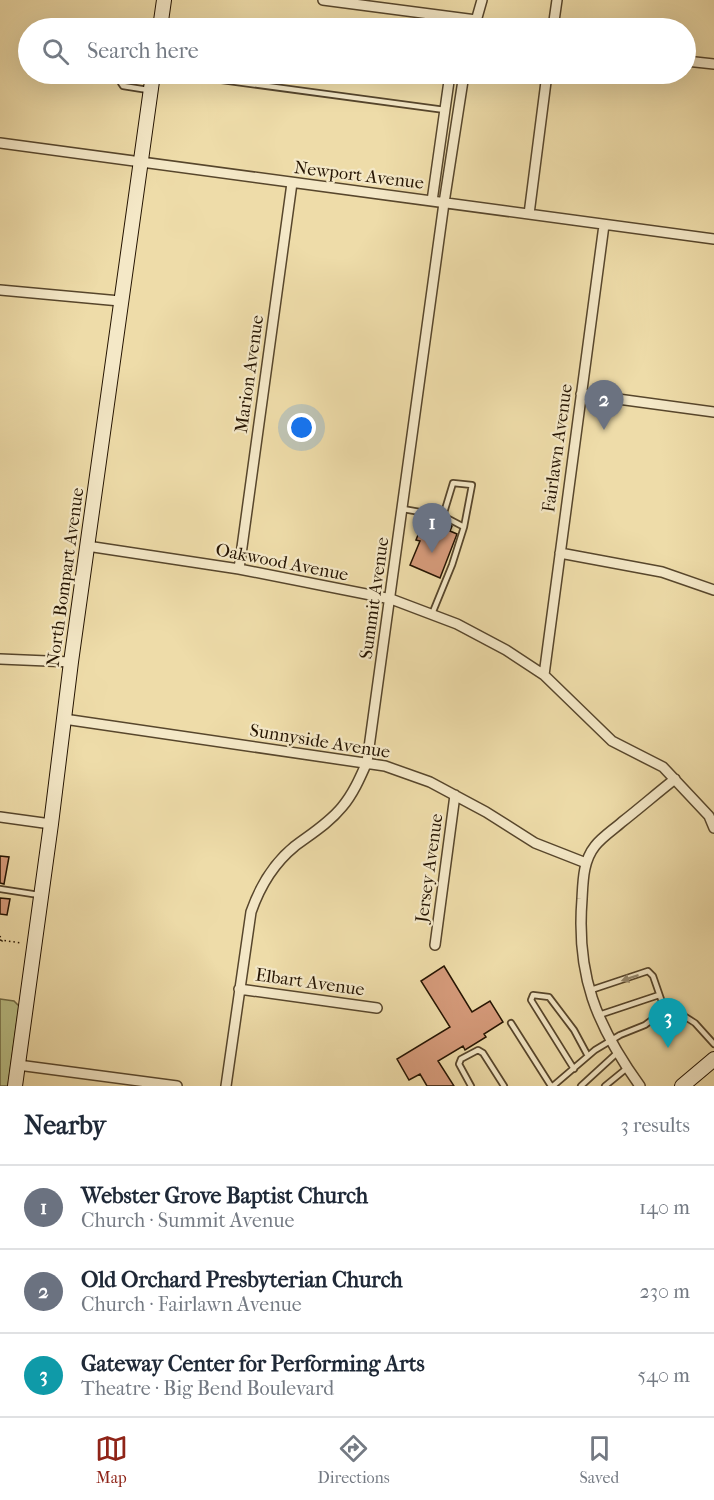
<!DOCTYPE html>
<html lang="en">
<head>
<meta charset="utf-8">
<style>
  body { margin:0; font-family:"IM FELL French Canon",serif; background:#f6f6f7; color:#1f2937 }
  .you { position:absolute; left:302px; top:428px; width:21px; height:21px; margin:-15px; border:4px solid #fff; border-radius:50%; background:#1a73e8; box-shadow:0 0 0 9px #1a73e833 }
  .badge { display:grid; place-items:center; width:39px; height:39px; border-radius:50%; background:#8f2418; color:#fff; font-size:20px; font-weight:700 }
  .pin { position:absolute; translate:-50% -50px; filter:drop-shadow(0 2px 3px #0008) }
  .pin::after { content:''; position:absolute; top:32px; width:21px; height:18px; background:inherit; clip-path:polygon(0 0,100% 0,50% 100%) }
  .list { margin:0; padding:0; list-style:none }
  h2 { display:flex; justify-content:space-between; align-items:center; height:78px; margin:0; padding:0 24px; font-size:26px }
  h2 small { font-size:20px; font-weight:400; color:#747a83 }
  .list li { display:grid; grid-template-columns:39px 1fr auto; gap:18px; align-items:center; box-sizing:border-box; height:84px; padding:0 24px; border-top:2px solid #e0e1e3 }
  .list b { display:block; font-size:22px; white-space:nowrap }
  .list p { margin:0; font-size:20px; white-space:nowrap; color:#747a83 }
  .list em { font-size:20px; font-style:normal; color:#747a83 }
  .icon { flex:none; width:33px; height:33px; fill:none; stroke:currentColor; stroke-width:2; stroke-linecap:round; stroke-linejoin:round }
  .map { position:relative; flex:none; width:714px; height:1086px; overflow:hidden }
  .search { position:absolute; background:#fff; box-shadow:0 6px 24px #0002; left:18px; right:18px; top:18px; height:66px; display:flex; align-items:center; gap:15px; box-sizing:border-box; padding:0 21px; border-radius:33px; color:#747a83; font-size:22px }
  .sheet { height:330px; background:#fff }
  nav { display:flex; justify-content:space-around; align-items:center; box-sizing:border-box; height:84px; border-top:2px solid #e0e1e3; background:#fff; font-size:16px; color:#747a83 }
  nav a { display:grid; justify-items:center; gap:3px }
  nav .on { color:#8f2418 }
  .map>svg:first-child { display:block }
</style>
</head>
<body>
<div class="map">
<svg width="714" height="1086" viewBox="0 0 714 1086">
  <rect width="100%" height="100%" fill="#eedca9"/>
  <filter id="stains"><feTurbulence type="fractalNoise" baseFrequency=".00333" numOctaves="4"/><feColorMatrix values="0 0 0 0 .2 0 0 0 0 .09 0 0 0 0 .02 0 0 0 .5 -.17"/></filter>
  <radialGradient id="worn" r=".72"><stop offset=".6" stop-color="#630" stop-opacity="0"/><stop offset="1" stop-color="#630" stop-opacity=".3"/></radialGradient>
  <!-- green -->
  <path fill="#bac087" stroke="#706a44" stroke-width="1.5" d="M0,999L14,1001L19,1006L8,1086H0Z"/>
  <!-- building -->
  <path fill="#d69b7b" stroke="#251402" stroke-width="1.5" d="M424,520L440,527L442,521L452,526L450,531L457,534L440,578L410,565L420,541L416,540Z
    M0,856L9,857L4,884L0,883Z
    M0,898L10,899L7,915L0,914Z
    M444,966L472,1012L490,1001L503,1022L484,1034L486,1037L465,1050L463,1046L438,1061L454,1086H427L420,1074L409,1080L397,1059L450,1027L421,981Z"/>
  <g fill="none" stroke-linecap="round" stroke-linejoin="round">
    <!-- lane casing -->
    <g stroke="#57462c" stroke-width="8">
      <path id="lane" d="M131,28L139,25L158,26
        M121,74V83L123,86L148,90
        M177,74L445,110
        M403,509L443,516L464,527
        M432,614L452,565L464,527L472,485L453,483L443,516
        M0,889L39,895
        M591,990L648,971L653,976L662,1002L695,1023L714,1044
        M599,1015L659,995
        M511,1023L551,1086
        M574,1069L531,1000L533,995L549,997L574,1030L588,1056
        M471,1086L459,1064L461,1059L478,1050L483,1053L504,1086
        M553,1086L595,1050L620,1035L645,1025L657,1016L666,1005
        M581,1086L617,1053
        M605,1086L627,1068"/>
    </g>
    <!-- street casing -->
    <g stroke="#57462c" stroke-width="12">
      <path id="street" d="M323,0L476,20
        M474,28L482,0
        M553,28L557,0
        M686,61L714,64
        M0,143L714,239
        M432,201L450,74
        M529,214L547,74
        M0,290L120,301
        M581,394L714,412
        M87,546L239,569L391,599L457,624L506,650L544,675L612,741L663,767L709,816L714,828
        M560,553L662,572L714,590
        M239,569L292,183
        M0,659L71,662
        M544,675L604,225
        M64,719L385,766L430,782L486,812L535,843L586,863
        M0,817L51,824
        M435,945L455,795
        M239,989L377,1008
        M18,1065L177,1086
        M226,1086L251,912C260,886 274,863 295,846C311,834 329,823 342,807C353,794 360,778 367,762L444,203L464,74
        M640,1086C596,1025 576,975 582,899C583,881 583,861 595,846C602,837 613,830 622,822C640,808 657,793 675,779"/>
    </g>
    <!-- secondary casing -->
    <g stroke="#251402" stroke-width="16">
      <path id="secondary" d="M160,28L164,0
        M15,1086L51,824L71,662L153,74
        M682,1086L714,1059"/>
    </g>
    <!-- path -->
    <path stroke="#251402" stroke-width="1.5" stroke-dasharray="1.5 3" stroke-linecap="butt" d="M0,936L2,941L0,944
      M0,940L22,943"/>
    <!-- lane -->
    <use href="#lane" stroke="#f4e8c7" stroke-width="4.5"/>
    <!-- street -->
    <use href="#street" stroke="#f4e8c7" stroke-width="9"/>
    <!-- secondary -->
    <use href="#secondary" stroke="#f4e8c7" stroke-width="14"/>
  </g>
  <!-- one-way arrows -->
  <defs><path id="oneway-solid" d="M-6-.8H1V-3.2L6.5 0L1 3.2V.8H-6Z" transform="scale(1.5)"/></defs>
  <use fill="#97896e" href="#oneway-solid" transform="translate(630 978) rotate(162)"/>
  <g text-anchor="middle" stroke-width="4.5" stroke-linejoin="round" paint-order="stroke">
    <!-- street labels -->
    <g font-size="18" fill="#251402" stroke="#f4e8c7">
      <text transform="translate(359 175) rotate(7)" y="6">Newport Avenue</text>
      <text transform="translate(249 374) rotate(-82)" y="6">Marion Avenue</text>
      <text transform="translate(557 448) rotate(-82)" y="6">Fairlawn Avenue</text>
      <text transform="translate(282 562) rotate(11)" y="6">Oakwood Avenue</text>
      <text transform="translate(65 577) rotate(-82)" y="6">North Bompart Avenue</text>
      <text transform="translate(374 598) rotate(-82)" y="6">Summit Avenue</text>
      <text transform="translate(320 741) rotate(9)" y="6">Sunnyside Avenue</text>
      <text transform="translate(429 868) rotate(-82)" y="6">Jersey Avenue</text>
      <text transform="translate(310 982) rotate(8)" y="6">Elbart Avenue</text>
    </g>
  </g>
  <rect width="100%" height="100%" filter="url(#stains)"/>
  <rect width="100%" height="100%" fill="url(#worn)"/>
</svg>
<div class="you"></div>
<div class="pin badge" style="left:432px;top:553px;background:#6b7280">1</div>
<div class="pin badge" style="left:604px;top:430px;background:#6b7280">2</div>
<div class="pin badge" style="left:668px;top:1048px;background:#0f9aa8">3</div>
<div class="search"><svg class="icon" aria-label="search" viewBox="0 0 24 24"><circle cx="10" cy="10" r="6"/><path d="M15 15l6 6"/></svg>Search here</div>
</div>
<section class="sheet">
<h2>Nearby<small>3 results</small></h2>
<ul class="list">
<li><span class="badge" style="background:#6b7280">1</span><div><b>Webster Grove Baptist Church</b><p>Church · Summit Avenue</p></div><em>140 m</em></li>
<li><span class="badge" style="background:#6b7280">2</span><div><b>Old Orchard Presbyterian Church</b><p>Church · Fairlawn Avenue</p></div><em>230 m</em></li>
<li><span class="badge" style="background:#0f9aa8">3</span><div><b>Gateway Center for Performing Arts</b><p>Theatre · Big Bend Boulevard</p></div><em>540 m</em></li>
</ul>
</section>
<nav>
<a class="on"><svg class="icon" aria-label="map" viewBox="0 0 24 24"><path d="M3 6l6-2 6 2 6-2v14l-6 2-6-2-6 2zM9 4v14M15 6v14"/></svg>Map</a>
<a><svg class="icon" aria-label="directions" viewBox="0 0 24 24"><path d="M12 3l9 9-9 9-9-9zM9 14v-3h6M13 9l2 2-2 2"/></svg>Directions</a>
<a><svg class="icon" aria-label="saved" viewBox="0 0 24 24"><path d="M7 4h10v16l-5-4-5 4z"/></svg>Saved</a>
</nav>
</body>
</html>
